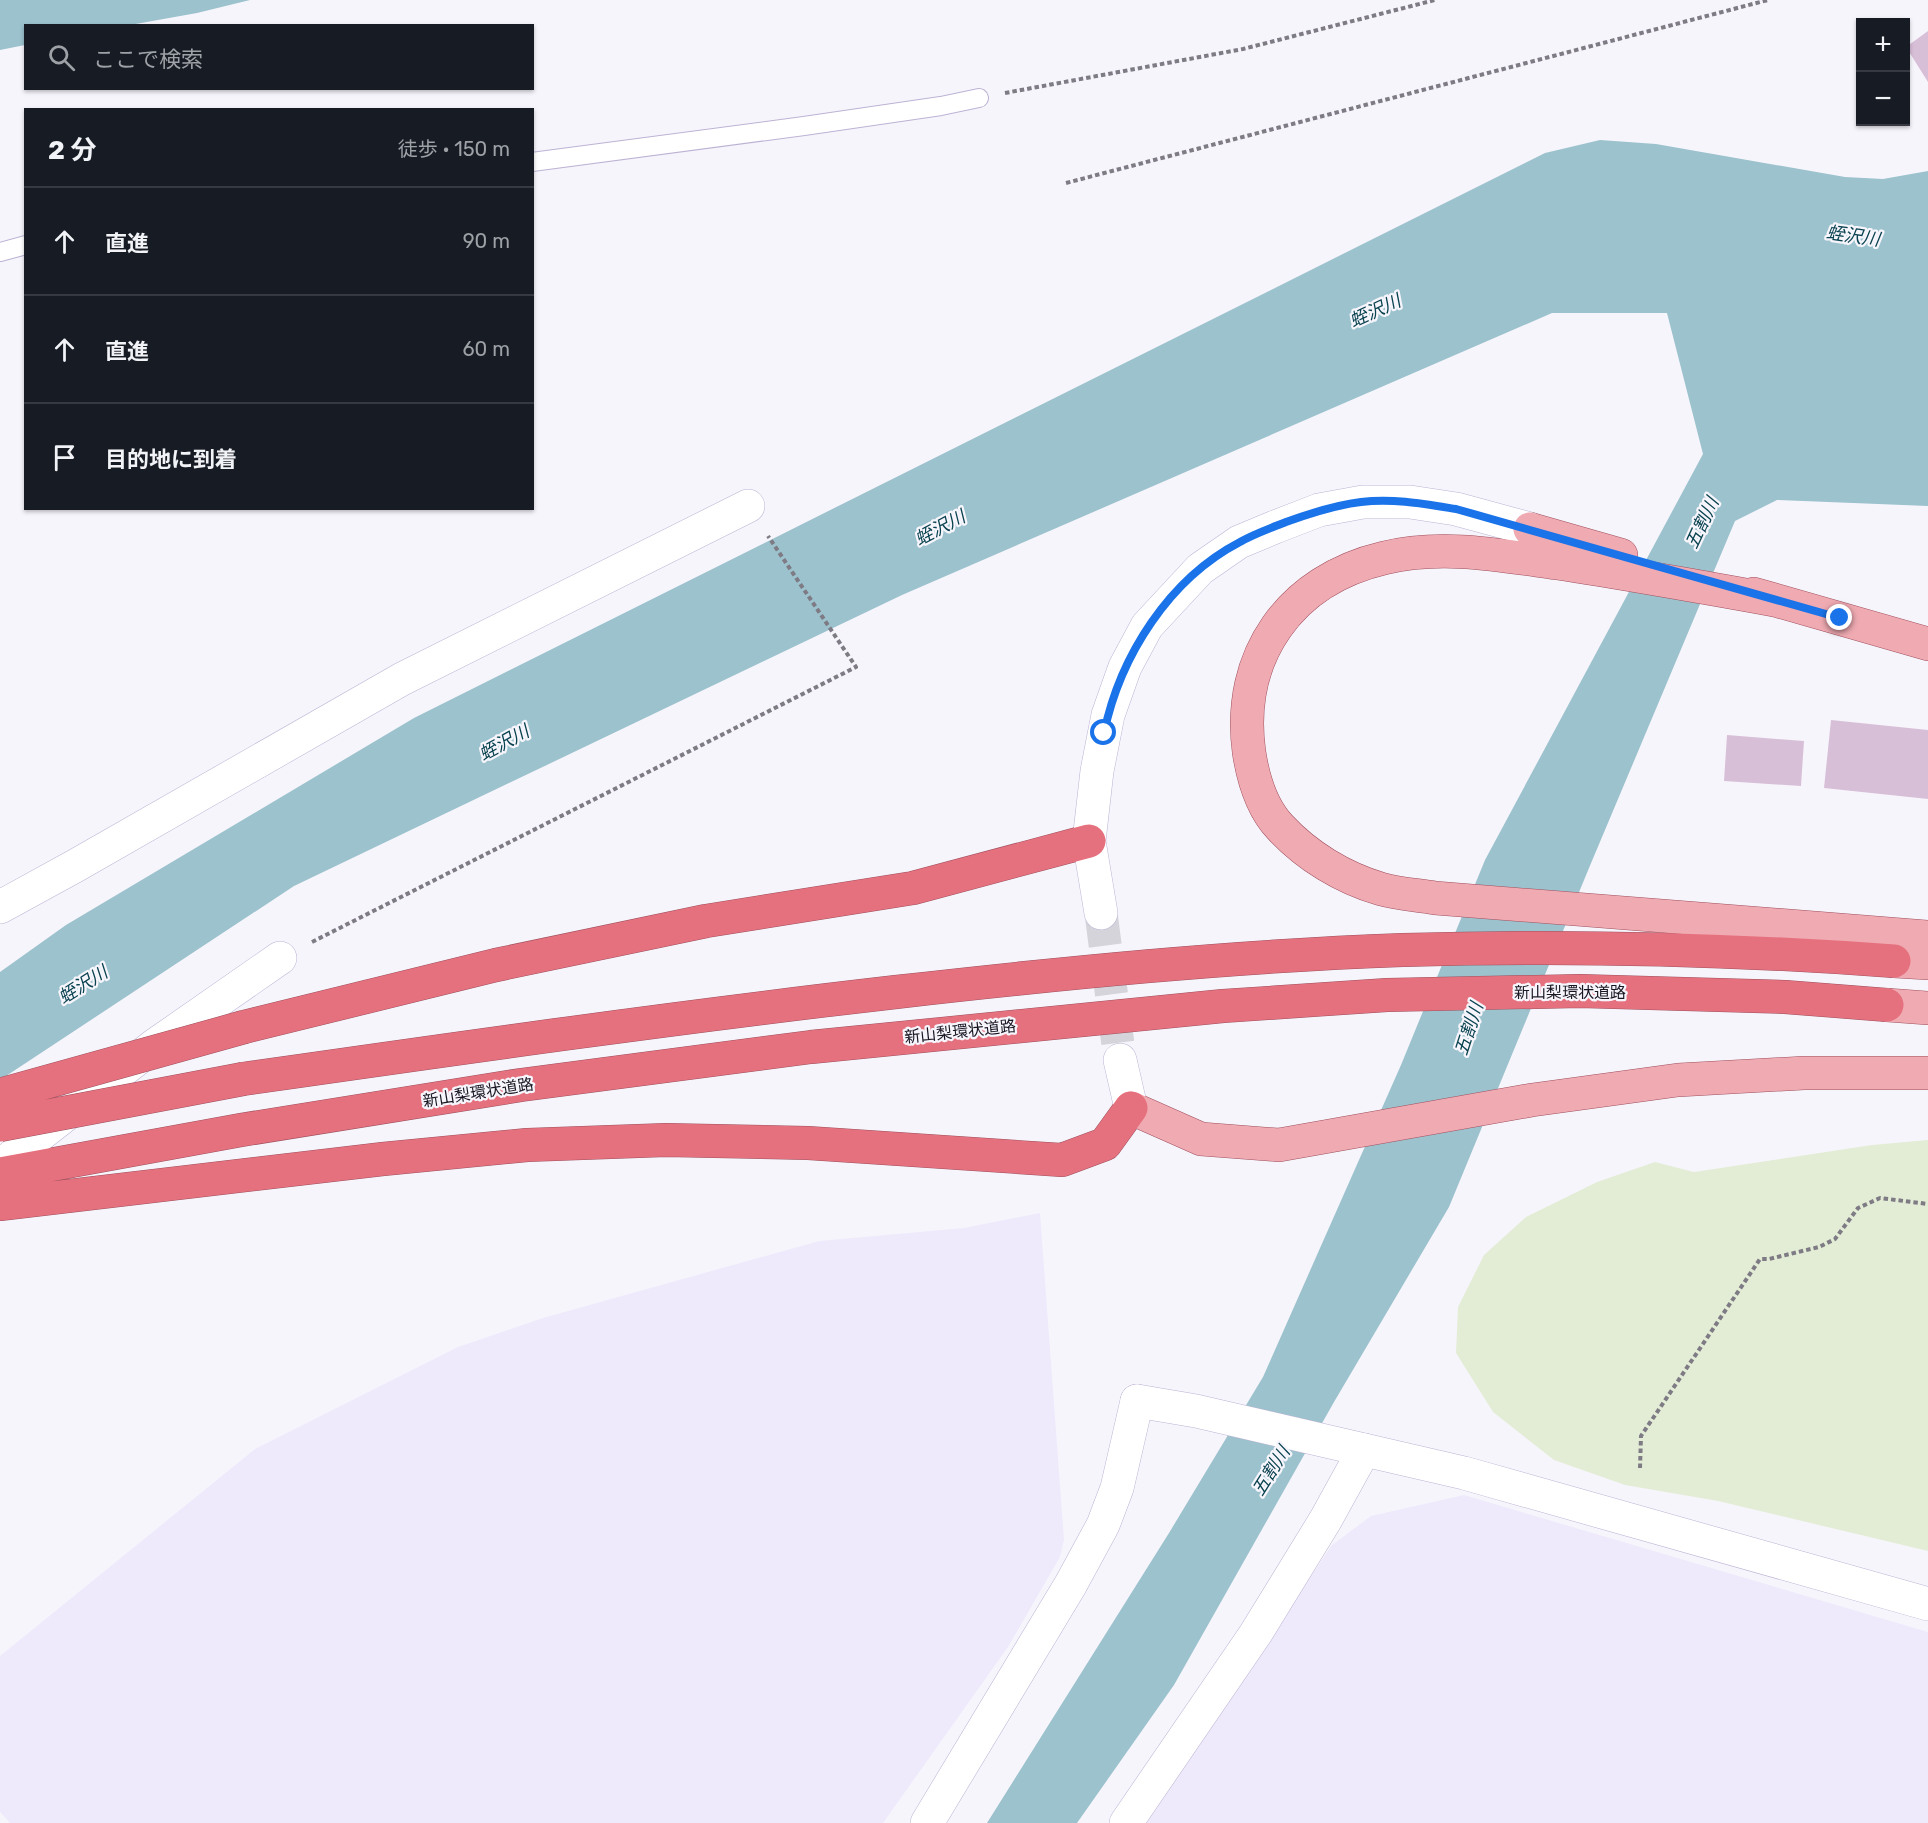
<!DOCTYPE html>
<html lang="ja">
<head>
<meta charset="utf-8">
<style>
  body { margin:0; font-family:Rubik,"Noto Sans JP",sans-serif; background:#242831; color:#f1f3f6 }
  .controls { position:absolute; right:18px; top:18px; display:grid; overflow:hidden; border-radius:0px; box-shadow:0 2px 4px #0004 }
  .controls button { width:54px; height:54px; display:grid; place-items:center; padding:0; border:0; border-bottom:2px solid #363941; background:#171b24; color:#f1f3f6; font:30px sans-serif }
  .stop { position:absolute; width:18px; height:18px; margin:-14px; border:4px solid #1a73e8; border-radius:50%; background:#fff }
  .stop.end { background:#1a73e8; border-color:#fff; box-shadow:0 2px 6px #0008 }
  .list { margin:0; padding:0; list-style:none }
  h2 { display:flex; justify-content:space-between; align-items:center; height:78px; margin:0; padding:0 24px; font-size:26px }
  h2 small { font-size:20px; font-weight:400; color:#9ea1a6 }
  .list li { display:grid; grid-template-columns:39px 1fr auto; gap:18px; align-items:center; box-sizing:border-box; height:108px; padding:0 24px; border-top:2px solid #363941 }
  .list b { display:block; font-size:22px; white-space:nowrap }
  .list em { font-size:20px; font-style:normal; color:#9ea1a6 }
  .icon { flex:none; width:33px; height:33px; fill:none; stroke:currentColor; stroke-width:2; stroke-linecap:round; stroke-linejoin:round }
  .map { position:relative; flex:none; width:1928px; height:1823px; overflow:hidden }
  .search { position:absolute; background:#171b24; box-shadow:0 2px 4px #0004; left:24px; top:24px; width:510px; height:66px; display:flex; align-items:center; gap:15px; box-sizing:border-box; padding:0 21px; border-radius:0px; color:#9ea1a6; font-size:22px }
  .panel { position:absolute; background:#171b24; box-shadow:0 2px 4px #0004; left:24px; top:108px; width:510px; height:402px; border-radius:0px }
  .map>svg:first-child { display:block }
</style>
</head>
<body>
<div class="map">
<svg width="1928" height="1823" viewBox="0 0 1928 1823">
  <rect width="100%" height="100%" fill="#f7f5fc"/>
  <!-- built -->
  <path fill="#eeeafb" d="M1040,1213L1064,1540L1060,1557L1008,1647L883,1823H10L0,1812V1656L255,1449L458,1347L543,1318L819,1241L964,1228Z
    M1464,1495L1928,1632V1823H1144L1332,1545L1371,1516Z"/>
  <!-- green -->
  <path fill="#e3edd6" d="M1928,1140V1551L1718,1501L1625,1485L1554,1460L1493,1412L1456,1353L1458,1307L1484,1255L1526,1217L1597,1182L1655,1162L1694,1172L1872,1145Z"/>
  <!-- water -->
  <path fill="#9bc2cd" d="M0,0H250L197,13L130,25L26,26L25,45L0,50Z
    M1600,140L1656,144L1845,177L1883,179L1928,171V506L1777,500L1735,521L1589,868L1449,1207L1334,1402L1174,1685L1077,1823H987L1169,1533L1263,1377L1401,1065L1485,860L1703,454L1667,313H1552L902,595L294,886L0,1080V972L66,925L414,718L1545,153Z"/>
  <!-- building -->
  <path fill="#d8bfd8" d="M1928,31V82L1906,47Z
    M1831,720L1928,730V799L1824,788Z
    M1727,735L1804,741L1801,786L1724,781Z"/>
  <g fill="none" stroke-linecap="round" stroke-linejoin="round">
    <!-- tertiary-tunnel -->
    <path stroke="#d6d4db" stroke-width="33" stroke-dasharray="33 16" stroke-linecap="butt" d="M1101,913L1120,1060"/>
    <!-- service casing -->
    <g stroke="#bcb3d4" stroke-width="20">
      <path id="service" d="M532,162L804,126L941,106L979,98
        M0,252L26,245"/>
    </g>
    <!-- minor casing -->
    <g stroke="#bcb3d4" stroke-width="34">
      <path id="minor" d="M0,907L75,866L402,679L748,506
        M0,1166L155,1045L280,958
        M927,1823L1071,1584L1103,1525L1117,1488L1137,1401
        M1126,1823L1256,1633L1326,1519L1364,1450"/>
    </g>
    <!-- tertiary casing -->
    <g stroke="#bcb3d4" stroke-width="34">
      <path id="tertiary" d="M1101,913L1089,841L1097,771L1108,715L1125,667L1147,626L1200,569L1239,542L1275,527L1319,510L1363,502H1410L1456,509L1530,529
        M1120,1060L1131,1108
        M1137,1401L1196,1411L1464,1473L1928,1604"/>
    </g>
    <!-- primary casing -->
    <g stroke="#9e515e" stroke-width="34">
      <path id="primary" d="M1530,529L1621,555
        M1754,594L1928,644
        M1774,600C1702,587 1629,574 1557,563C1499,555 1441,544 1384,558C1290,580 1236,656 1249,752C1253,778 1261,807 1280,827C1307,856 1343,878 1381,889C1398,894 1417,895 1435,898L1928,937
        M1894,961L1928,963
        M1887,1005L1928,1008
        M1131,1108L1201,1139L1279,1145L1532,1100L1678,1080L1804,1073H1928"/>
    </g>
    <!-- motorway casing -->
    <g stroke="#9e515e" stroke-width="34">
      <path id="motorway" d="M244,1027L496,965L706,921L913,888L1089,841
        M243,1079C460,1048 678,1017 896,992C1064,973 1233,956 1403,950C1567,945 1731,949 1894,961
        M0,1174L241,1130L521,1085L811,1047L1223,1006L1387,995L1580,991L1785,997L1887,1005
        M0,1204L383,1159L527,1145L666,1140L808,1143L1062,1160L1105,1144L1131,1108"/>
    </g>
    <!-- path -->
    <path stroke="#7e7b85" stroke-width="4" stroke-dasharray="4.5 3" stroke-linecap="butt" d="M1005,93L1243,49L1435,0
      M1066,183L1768,0
      M312,942L856,667L768,536
      M1640,1468L1641,1436L1760,1259H1769L1819,1247L1835,1239L1858,1208L1880,1198L1928,1204"/>
    <!-- service -->
    <use href="#service" stroke="#fff" stroke-width="18"/>
    <!-- minor -->
    <use href="#minor" stroke="#fff" stroke-width="33"/>
    <!-- tertiary -->
    <use href="#tertiary" stroke="#fff" stroke-width="33"/>
    <!-- primary -->
    <use href="#primary" stroke="#f0aab2" stroke-width="33"/>
    <!-- motorway -->
    <use href="#motorway" stroke="#e6717e" stroke-width="33"/>
    <!-- motorway-bridge casing -->
    <g stroke="#9e515e" stroke-width="34" stroke-linecap="butt">
      <path id="motorway-bridge" d="M0,1095L244,1027
        M0,1125L243,1079"/>
    </g>
    <!-- motorway-bridge -->
    <use href="#motorway-bridge" stroke="#e6717e" stroke-width="33"/>
  </g>
  <g fill="none" stroke-linecap="round" stroke-linejoin="round">
    <!-- route -->
    <path stroke="#1a73e8" stroke-width="8" d="M1104,733C1120,656 1169,579 1240,542C1254,534 1271,528 1286,522C1311,513 1335,505 1361,502C1393,498 1425,504 1456,509L1840,618"/>
  </g>
  <g text-anchor="middle" stroke-width="4.5" stroke-linejoin="round" paint-order="stroke">
    <!-- street labels -->
    <g font-size="16" fill="#191622" stroke="#f7f5fc">
      <text x="1570" y="998">新山梨環状道路</text>
      <text transform="translate(960 1031) rotate(-6)" y="6">新山梨環状道路</text>
      <text transform="translate(478 1092) rotate(-9)" y="6">新山梨環状道路</text>
    </g>
    <!-- water labels -->
    <g font-size="18" font-style="italic" fill="#0a4350" stroke="#f7f5fc">
      <text transform="translate(1853 236) rotate(8)" y="6">蛭沢川</text>
      <text transform="translate(1375 311) rotate(-25)" y="6">蛭沢川</text>
      <text transform="translate(1702 523) rotate(-65)" y="6">五割川</text>
      <text transform="translate(940 528) rotate(-28)" y="6">蛭沢川</text>
      <text transform="translate(504 743) rotate(-29)" y="6">蛭沢川</text>
      <text transform="translate(83 985) rotate(-32)" y="6">蛭沢川</text>
      <text transform="translate(1469 1029) rotate(-72)" y="6">五割川</text>
      <text transform="translate(1271 1471) rotate(-58)" y="6">五割川</text>
    </g>
  </g>
</svg>
<div class="controls">
<button>+</button>
<button>−</button>
</div>
<div class="stop" style="left:1104px;top:733px"></div>
<div class="stop end" style="left:1840px;top:618px"></div>
<div class="search"><svg class="icon" aria-label="search" viewBox="0 0 24 24"><circle cx="10" cy="10" r="6"/><path d="M15 15l6 6"/></svg>ここで検索</div>
<section class="panel">
<h2>2 分<small>徒歩 · 150 m</small></h2>
<ul class="list">
<li><svg class="icon" aria-label="ahead" viewBox="0 0 24 24"><path d="M12 20V5M6 11l6-6 6 6"/></svg><div><b>直進</b></div><em>90 m</em></li>
<li><svg class="icon" aria-label="ahead" viewBox="0 0 24 24"><path d="M12 20V5M6 11l6-6 6 6"/></svg><div><b>直進</b></div><em>60 m</em></li>
<li><svg class="icon" aria-label="arrive" viewBox="0 0 24 24"><path d="M6 21V4h12l-3 4 3 4H6"/></svg><div><b>目的地に到着</b></div></li>
</ul>
</section>
</div>
</body>
</html>
